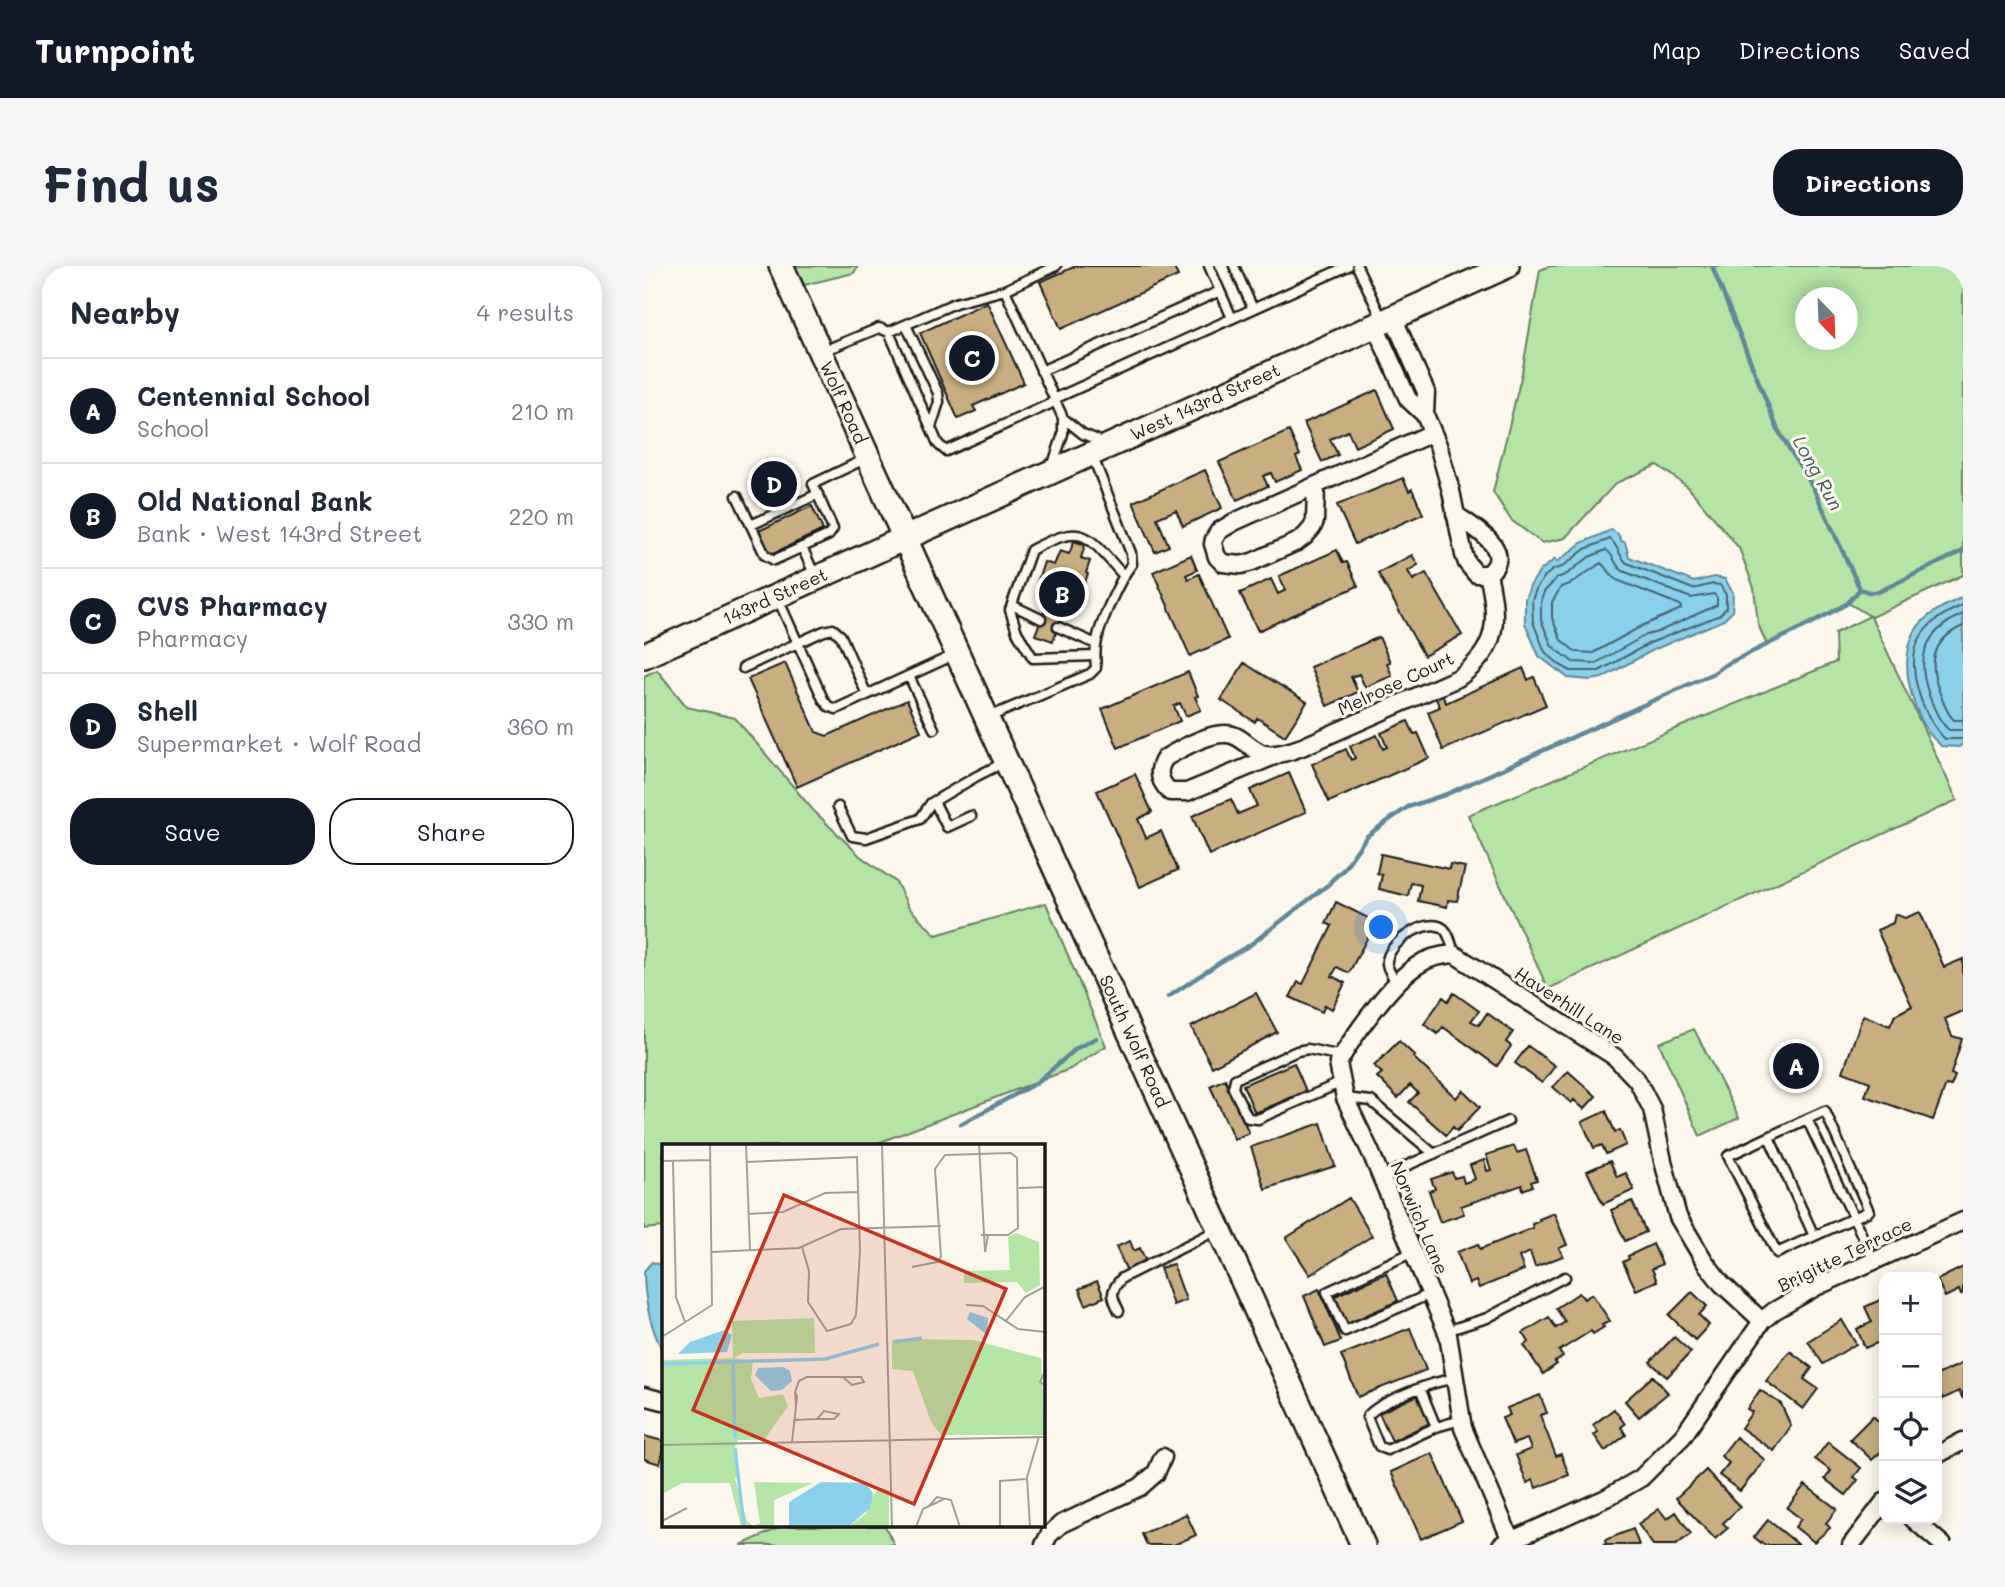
<!DOCTYPE html>
<html lang="en">
<head>
<meta charset="utf-8">
<style>
  body { margin:0; font-family:Mali,sans-serif; background:#f6f6f7; color:#1f2937 }
  .controls { position:absolute; right:21px; bottom:21px; display:grid; overflow:hidden; border-radius:14px; box-shadow:0 4px 18px #0003 }
  .controls button { width:63px; height:63px; display:grid; place-items:center; padding:0; border:0; border-bottom:2px solid #e0e1e3; background:#fff; color:#1f2937; font:35px sans-serif }
  .compass { position:absolute; left:1151px; top:21px; width:63px; height:63px; border-radius:50%; background:#fff; box-shadow:0 4px 18px #0003; rotate:157deg }
  .you { position:absolute; left:738px; top:662px; width:24px; height:24px; margin:-18px; border:5px solid #fff; border-radius:50%; background:#1a73e8; box-shadow:0 0 0 10px #1a73e833 }
  .badge { display:grid; place-items:center; width:46px; height:46px; border-radius:50%; background:#111827; color:#fff; font-size:23px; font-weight:700 }
  .pin { position:absolute; translate:-50% -50%; border:4px solid #fff; box-shadow:0 2px 7px #0006 }
  .list { margin:0; padding:0; list-style:none }
  h2 { display:flex; justify-content:space-between; align-items:center; height:91px; margin:0; padding:0 28px; font-size:30px }
  h2 small { font-size:23px; font-weight:400; color:#747a83 }
  .list li { display:grid; grid-template-columns:46px 1fr auto; gap:21px; align-items:center; box-sizing:border-box; height:105px; padding:0 28px; border-top:2px solid #e0e1e3 }
  .list b { display:block; font-size:26px; white-space:nowrap }
  .list p { margin:0; font-size:23px; white-space:nowrap; color:#747a83 }
  .list em { font-size:23px; font-style:normal; color:#747a83 }
  .actions { display:flex; gap:14px; padding:21px 28px }
  .actions a { flex:1; padding:16px 0; border:2px solid #111827; border-radius:28px; text-align:center; font-size:24px; color:#111827 }
  .actions .main { background:#111827; color:#fff }
  .icon { flex:none; width:38px; height:38px; fill:none; stroke:currentColor; stroke-width:2; stroke-linecap:round; stroke-linejoin:round }
  .map { position:relative; flex:none; width:1319px; height:1279px; overflow:hidden; border-radius:28px }
  header { display:flex; align-items:center; gap:42px; box-sizing:border-box; height:98px; padding:0 35px; background:#111827; color:#fff }
  header strong { font-size:33px }
  nav { display:flex; gap:38px; margin-inline-start:auto; font-size:24px }
  .intro { display:flex; align-items:center; justify-content:space-between; box-sizing:border-box; height:168px; padding:0 42px }
  h1 { margin:0; font-size:49px }
  .button { padding:18px 32px; border-radius:28px; background:#111827; color:#fff; font-size:24px; font-weight:700 }
  main { display:flex; gap:42px; padding:0 42px }
  aside { flex:1; background:#fff; border-radius:28px; box-shadow:0 4px 18px #0003 }
  .map>svg:first-child { display:block }
</style>
</head>
<body>
<header>
<strong>Turnpoint</strong>
<nav><a>Map</a><a>Directions</a><a>Saved</a></nav>
</header>
<div class="intro"><h1>Find us</h1><a class="button">Directions</a></div>
<main>
<aside>
<h2>Nearby<small>4 results</small></h2>
<ul class="list">
<li><span class="badge">A</span><div><b>Centennial School</b><p>School</p></div><em>210 m</em></li>
<li><span class="badge">B</span><div><b>Old National Bank</b><p>Bank · West 143rd Street</p></div><em>220 m</em></li>
<li><span class="badge">C</span><div><b>CVS Pharmacy</b><p>Pharmacy</p></div><em>330 m</em></li>
<li><span class="badge">D</span><div><b>Shell</b><p>Supermarket · Wolf Road</p></div><em>360 m</em></li>
</ul>
<div class="actions"><a class="main">Save</a><a>Share</a></div>
</aside>
<div class="map">
<svg width="1319" height="1279" viewBox="0 0 1319 1279">
  <rect width="100%" height="100%" fill="#fbf7ec"/>
  <filter id="ink" filterUnits="userSpaceOnUse"><feTurbulence type="fractalNoise" baseFrequency=".0143" numOctaves="2"/><feDisplacementMap in="SourceGraphic" scale="14" xChannelSelector="R" yChannelSelector="G"/><feConvolveMatrix kernelMatrix="1 2 1 2 8 2 1 2 1" color-interpolation-filters="sRGB"/></filter>
  <g filter="url(#ink)">
    <!-- green -->
    <path fill="#b4e5a5" stroke="#688060" stroke-width="2" fill-rule="evenodd" d="M152,0H214L210,7L160,19Z
      M906,0H1319V309L1227,351L1313,534L904,723L824,549L1192,396L1191,367L1226,350L1204,337L1123,379L1114,358L1110,322L1095,282L1044,221L1013,199L972,217L921,272L898,277L867,254L849,226L878,107L896,4ZM1162,32H1204V74H1162Z
      M13,404L43,441L91,452L169,544L216,590L252,616L265,642L292,669L402,637L462,780L426,803L226,880H19V961L0,963V410Z
      M1050,763L1095,852L1056,870L1015,777Z
      M139,1260H241L250,1279H97Z"/>
    <!-- water -->
    <path fill="#8ad0eb" stroke="#5e8898" stroke-width="2" d="M967,264L974,268L977,275L981,276L985,291L1050,316L1070,311L1081,313L1089,327L1088,346L1080,354L1009,384L958,412L947,414L924,412L895,390L881,357V333L886,320L896,305L911,293L913,296L937,277Z
      M1319,331V478L1315,481L1297,480C1293,475 1286,470 1283,464C1266,436 1255,395 1271,365C1281,348 1302,339 1319,331Z
      M8,996L19,1000V1086C6,1060 0,1033 0,1005Z"/>
    <g fill="none" stroke-linecap="round" stroke-linejoin="round">
      <!-- shore -->
      <path stroke="#48646f" stroke-width="2" d="M966,273C974,279 975,291 983,297L1049,323L1069,318L1076,319L1082,329V342L1076,349L1006,377L955,405H927L916,399L901,386L889,356L888,334L892,323L901,310L910,303L918,301L941,283Z
        M962,284C971,289 970,300 979,305L1047,332L1070,328L1073,332V339L1014,366L1002,369L952,397L929,396L908,380L897,354V335L900,326L913,312L923,308L945,291Z
        M957,297L973,314L1036,339L1037,343L998,360L949,387L932,386L917,374L908,352V336L917,321L926,318Z
        M1319,339C1304,346 1289,353 1279,367C1258,395 1278,451 1301,473H1319
        M1319,348C1277,367 1271,396 1288,437C1293,448 1296,456 1305,464H1319
        M1319,360C1287,374 1284,400 1297,430C1300,438 1303,448 1310,454H1319"/>
      <!-- stream -->
      <path stroke="#5e8898" stroke-width="4.5" d="M1068,0L1134,164L1169,221L1216,323L1224,326H1234L1319,285
        M524,731L578,695L606,679L685,618L688,614L699,604L723,570L738,559L764,541L803,528L1070,407L1081,399L1168,357L1204,337L1216,323
        M317,858L392,817L433,782L452,772"/>
    </g>
    <!-- building -->
    <path fill="#c9ae7f" stroke="#1c1c1c" stroke-width="2" d="M432,0H529L534,10L417,63L396,16Z
      M343,36L380,117L329,140L332,145L314,153L276,67Z
      M733,124L750,163L711,181L704,165L686,173L694,189L678,196L660,157Z
      M645,165L656,189L652,191L658,204L631,216L627,207L619,210L624,220L593,234L575,196Z
      M142,197L154,223L118,240L105,213Z
      M561,204L578,242L539,260L532,244L513,252L525,280L511,286L489,236Z
      M759,212L765,225L768,223L779,248L711,278L693,239Z
      M168,240L179,264L117,293L106,269Z
      M430,275L441,279L437,292L446,295L442,307L444,308L433,337L430,336L426,347L420,345L409,375L391,369L403,338L397,336L402,321L393,317L400,296L410,299L416,285L425,288Z
      M693,284L699,297L703,296L714,320L614,365L596,327L627,313L634,328L642,324L635,310Z
      M547,289L553,304L542,309L544,313L555,308L584,373L546,390L509,306Z
      M768,289L774,299L764,305L769,314L782,307L818,369L780,390L734,307Z
      M735,371L746,396L743,397L748,410L721,421L715,408L707,411L714,426L683,440L666,401Z
      M141,397L172,466L183,470L263,434L277,465L153,521L104,413Z
      M600,397L663,436L641,470L613,452L611,456L577,434Z
      M879,402L884,414L890,411L902,439L799,484L784,446L796,441L791,431L798,428L802,437Z
      M544,406L554,430L551,431L557,444L542,450L536,437L530,440L536,455L474,482L458,443Z
      M764,455L770,468L774,467L785,492L685,536L668,498L702,483L707,494L711,492L706,480L733,469L739,483L743,481L737,467Z
      M645,507L662,546L565,589L548,550L587,533L594,548L613,540L606,524Z
      M491,508L508,546L494,553L502,572L517,565L534,604L496,621L453,525Z
      M737,588L805,603L806,598L821,601L813,635L804,634L803,641L774,635L777,619L767,617L764,630L735,623L738,609L733,607Z
      M692,636L724,652L721,660L728,663L705,707L693,701L688,710L701,717L688,743L681,739L678,746L646,731L654,716L659,718L688,660L682,657Z
      M1276,646L1300,701L1319,693V745L1301,753L1308,770L1318,773L1307,808L1311,810L1307,820L1302,819L1289,854L1221,830L1226,816L1199,806L1219,749L1246,760L1251,749L1268,740L1233,664L1249,657L1251,648L1261,652Z
      M612,727L633,766L568,801L547,761Z
      M810,727L835,745L827,755L835,759L843,747L869,766L862,776L867,780L853,800L799,761L794,768L780,758L799,731L804,735Z
      M755,775L771,790L769,791L812,832L819,824L836,841L813,865L809,861L802,869L765,836L774,827L766,819L754,832L733,811L738,807L730,800Z
      M884,780L911,800L898,817L871,797Z
      M650,797L662,825L611,847L599,819Z
      M924,805L952,830L940,843L930,834L927,837L909,821Z
      M581,813L605,867L590,873L566,820Z
      M962,845L971,866L976,864L982,879L962,888L958,879L950,882L938,856Z
      M677,857L691,900L621,923L607,881Z
      M870,880L873,887L882,884L893,914L887,916L889,920L879,924L878,919L817,940L820,948L796,956L785,925L791,923L787,913L808,906L810,912L818,910L820,917L831,913L826,899L840,894L843,905L847,904L842,889Z
      M966,895L973,911L982,907L990,924L959,938L943,905Z
      M705,932L728,970L666,1009L642,972Z
      M988,935L1002,966L981,975L967,944Z
      M910,947L923,979L915,982L919,990L891,1001L886,986L875,991L880,1004L835,1022L832,1015L825,1018L813,986L834,978L836,983L889,962L888,958L896,955L895,953Z
      M486,975L490,985L496,982L502,996L483,1005L472,981Z
      M1009,978L1018,998L1008,1003L1013,1015L992,1024L979,996L985,993L984,990Z
      M529,998L542,1034L529,1039L516,1002Z
      M1319,1001V1028L1317,1029L1315,1024L1301,1031L1293,1014Z
      M742,1007L754,1035L703,1058L691,1030Z
      M453,1015L460,1031L442,1039L435,1023Z
      M675,1023L697,1075L681,1081L660,1030Z
      M1048,1026L1063,1040L1055,1049L1065,1059L1051,1074L1025,1049Z
      M935,1027L940,1033L948,1028L966,1055L958,1059L960,1061L949,1068L947,1065L915,1085L919,1091L911,1096L913,1098L899,1108L880,1079L885,1076L879,1067L905,1051L912,1062L921,1056L912,1042Z
      M1240,1032V1074L1221,1082L1213,1063L1228,1056L1221,1041Z
      M1198,1054L1212,1078L1179,1098L1164,1075Z
      M766,1062L782,1104L714,1131L697,1089Z
      M1030,1071L1047,1086L1023,1111L1006,1096Z
      M1146,1085L1168,1102L1160,1113L1174,1123L1159,1143L1122,1115Z
      M1319,1097V1133L1315,1125L1299,1133L1293,1120V1109Z
      M1009,1110L1024,1127L995,1151L981,1135Z
      M1116,1124L1137,1138L1147,1160L1130,1185L1097,1162L1108,1146L1103,1143Z
      M774,1129L786,1157L748,1175L735,1147Z
      M896,1129L903,1147L896,1149L912,1190L917,1188L925,1209L892,1222L889,1214L883,1217L872,1189L887,1183L883,1173L869,1178L858,1152L866,1149L863,1142Z
      M970,1143L981,1158L977,1161L982,1169L961,1185L950,1169L954,1166L949,1159Z
      M1229,1150L1240,1161V1183L1228,1194L1206,1173Z
      M0,1170L19,1175V1186L16,1198L0,1193Z
      M1092,1171L1121,1194L1096,1225L1075,1209L1085,1197L1077,1190Z
      M1184,1176L1217,1202L1210,1211L1214,1214L1202,1229L1181,1213L1187,1205L1171,1193Z
      M788,1187L818,1255L777,1273L747,1206Z
      M1062,1204L1096,1241L1079,1257L1084,1262L1071,1273L1032,1232Z
      M1161,1219L1193,1243L1182,1257L1186,1262L1170,1276L1151,1261L1157,1253L1143,1242Z
      M1015,1243L1023,1253L1032,1246L1047,1268L1032,1279H1009L994,1258Z
      M542,1248L552,1269L530,1279H503L498,1268Z
      M1124,1254L1155,1279H1120L1110,1271Z
      M989,1263L995,1279H959L962,1278L961,1274Z"/>
    <g fill="none" stroke-linecap="round" stroke-linejoin="round">
      <!-- service casing -->
      <g stroke="#1c1c1c" stroke-width="13">
        <path id="service" d="M565,0L576,25
          M590,0L609,43
          M713,0L738,53
          M262,59L294,127L295,136L287,161
          M245,66L311,37L361,24
          M179,85L235,62L245,66L294,178L302,185L406,138L410,133L704,0
          M397,105L576,25L588,52
          M419,152L439,168L461,177
          M408,201L419,168V152L361,24L412,0
          M93,230L121,289L130,294L185,269L189,263L169,218L221,193
          M107,259L174,228
          M158,281L171,310
          M134,333L179,433L184,440L192,443L310,389
          M368,339L397,353
          M414,361L452,378
          M451,390L389,392L373,366L366,344L387,284C441,256 442,268 479,309
          M99,402L180,365L189,363L197,370L223,429
          M265,410L290,463
          M345,451L446,408L452,402C451,393 451,383 453,374C457,355 476,312 488,298L487,287L448,189
          M290,535L303,561L327,550
          M194,541L208,570L222,572L276,553L287,537L333,510L359,497
          M753,718C750,712 744,705 743,698C741,678 784,649 800,663C806,669 808,680 810,688
          M698,790L664,783L653,785L591,813L589,822L604,852L614,853L698,816
          M701,832L727,835L790,888
          M1163,853L1084,890L1133,987L1225,945L1181,845L1163,853L1230,995
          M1125,871L1170,970
          M737,911L864,855
          M769,986L683,1026L701,1065L786,1028
          M475,1045C467,1029 466,1025 478,1012L573,964
          M802,1065L843,1052L921,1011
          M811,1113C792,1114 733,1136 723,1151L735,1180L743,1184L792,1161L817,1154
          M776,1122L792,1161"/>
      </g>
      <!-- minor casing -->
      <g stroke="#1c1c1c" stroke-width="21">
        <path id="minor" d="M749,51L782,126L781,149
          M731,60L764,133L781,149L794,179L807,225L820,289L823,297L832,308H844C873,284 828,261 811,248
          M672,220L671,255L668,262L661,270L653,276L608,296L597,299L579,297L573,291L569,278L570,273L575,265L590,256L788,167
          M635,488L543,526H526C515,515 512,505 521,492C536,483 564,467 582,468C598,468 606,485 621,488C633,490 647,485 658,481L814,412C855,383 855,353 844,308
          M0,1130L19,1135
          M1293,1189L1319,1175
          M1269,1253L1299,1279
          M400,1279L405,1269L417,1258L496,1221L512,1207L519,1191
          M857,1279L962,1232L997,1212L1039,1170L1118,1055L1130,1045L1172,1021L1319,955
          M869,1279L819,1162L804,1069L727,887L701,832L694,797C709,770 748,715 774,699C785,691 797,689 810,688L971,791L993,814L1008,843L1019,895L1034,951L1061,996L1078,1018L1118,1055
          M1207,1279L1240,1236"/>
      </g>
      <!-- secondary casing -->
      <g stroke="#1c1c1c" stroke-width="28">
        <g id="secondary">
          <path id="s1" d="M137,0L719,1279"/>
          <path id="s2" d="M0,390L863,0"/>
        </g>
      </g>
      <!-- service -->
      <use href="#service" stroke="#fbf7ec" stroke-width="8"/>
      <!-- minor -->
      <use href="#minor" stroke="#fbf7ec" stroke-width="16"/>
      <!-- secondary -->
      <use href="#secondary" stroke="#fbf7ec" stroke-width="23"/>
    </g>
  </g>
  <g text-anchor="middle" stroke-width="6" stroke-linejoin="round" paint-order="stroke">
    <!-- street labels -->
    <g font-size="18" fill="#1c1c1c" stroke="#fbf7ec">
      <text dy="6" stroke="none"><textPath href="#s1" startOffset="150">Wolf Road</textPath></text>
      <text dy="6" stroke="none"><textPath href="#s2" startOffset="616">West 143rd Street</textPath></text>
      <text dy="6" stroke="none"><textPath href="#s2" startOffset="144">143rd Street</textPath></text>
      <text transform="translate(752 418) rotate(-25)" y="6">Melrose Court</text>
      <text transform="translate(925 740) rotate(33)" y="6">Haverhill Lane</text>
      <text dy="6" stroke="none"><textPath href="#s1" startOffset="852">South Wolf Road</textPath></text>
      <text transform="translate(775 952) rotate(67)" y="6">Norwich Lane</text>
      <text transform="translate(1201 989) rotate(-26)" y="6">Brigitte Terrace</text>
    </g>
    <!-- water labels -->
    <g font-size="19" font-style="italic" fill="#425b64" stroke="#fbf7ec">
      <text transform="translate(1174 207) rotate(61)" y="7">Long Run</text>
    </g>
  </g>
  <!-- overview -->
  <g transform="translate(18 878)">
    <rect width="383" height="383" fill="#fbf7ec"/>
    <path d="M354,89L377,98L378,141L364,149L355,138L302,139V127L348,126L346,93ZM152,174L153,209H81L72,214L91,217L89,235L97,254L121,250L126,262L102,296H76L73,303L77,329L73,335L85,377L91,382L98,379L92,338L151,339L112,356V383H79L68,339H20L0,350V216L71,214L70,177ZM238,195L311,196L379,214L383,291H279L269,278L251,227L230,225V196ZM218,344L227,346V383H186L204,370L207,355Z" fill="#b4e5a5"/>
    <path d="M308,168L326,174L325,191L305,175ZM62,186L70,191L65,208L16,210L28,198ZM121,223L128,227L130,237L120,246L109,247L93,231L96,224ZM159,338L203,339L211,349L208,364L186,383H127V358Z" fill="#8ad0eb"/>
    <path fill="none" stroke="#8ad0eb" stroke-width="3.5" d="M232,198L260,194M0,220L163,215L217,200M71,220L73,295M73,304L82,383"/>
    <path fill="none" stroke="#a29f99" stroke-width="2" d="M84,0L88,106M220,0L230,383M317,0L323,108L326,91M0,17L48,16M11,17L14,153L23,178M85,18L195,13L198,107L194,171L189,180L165,187L146,158L147,127L140,103M357,44L384,43M86,70L121,68L163,49L196,48M50,108L137,104L179,85L279,82M250,123L275,118L279,113L273,25L283,11L349,9L355,14L356,84L346,91H319M304,161L321,162L356,185L384,188M343,178L363,153L384,142M0,193L50,161L48,0M384,225L378,238L384,242M133,248L137,237L145,233H181L190,241L202,238L199,233H181M132,276L155,275H172L177,270L162,267L155,275M130,298L135,253L133,248L134,261M0,301L384,293M267,362L275,353L289,356L298,383M0,377L25,364M254,383L261,365L282,355M338,383V337L365,335M368,383L365,333L377,293"/>
    <path fill="#c8321e" fill-opacity="0.15" stroke="#c8321e" stroke-width="3.5" d="M122,51L344,145L252,360L31,266Z"/>
    <rect width="383" height="383" fill="none" stroke="#1c1c1c" stroke-width="3.5"/>
  </g>
</svg>
<div class="controls">
<button>+</button>
<button>−</button>
<button><svg class="icon" aria-label="locate" viewBox="0 0 24 24"><circle cx="12" cy="12" r="6"/><path d="M12 2v4M12 18v4M2 12h4M18 12h4"/></svg></button>
<button><svg class="icon" aria-label="layers" viewBox="0 0 24 24"><path d="M12 4l9 5-9 5-9-5zM3 14l9 5 9-5"/></svg></button>
</div>
<svg class="compass" viewBox="-18 -18 36 36"><path d="M0-13l5 13h-10z" fill="#e53935"/><path d="M0 13l5-13h-10z" fill="#747a83"/></svg>
<div class="you"></div>
<div class="pin badge" style="left:1152px;top:800px">A</div>
<div class="pin badge" style="left:418px;top:328px">B</div>
<div class="pin badge" style="left:328px;top:92px">C</div>
<div class="pin badge" style="left:130px;top:218px">D</div>
</div>
</main>
</body>
</html>
